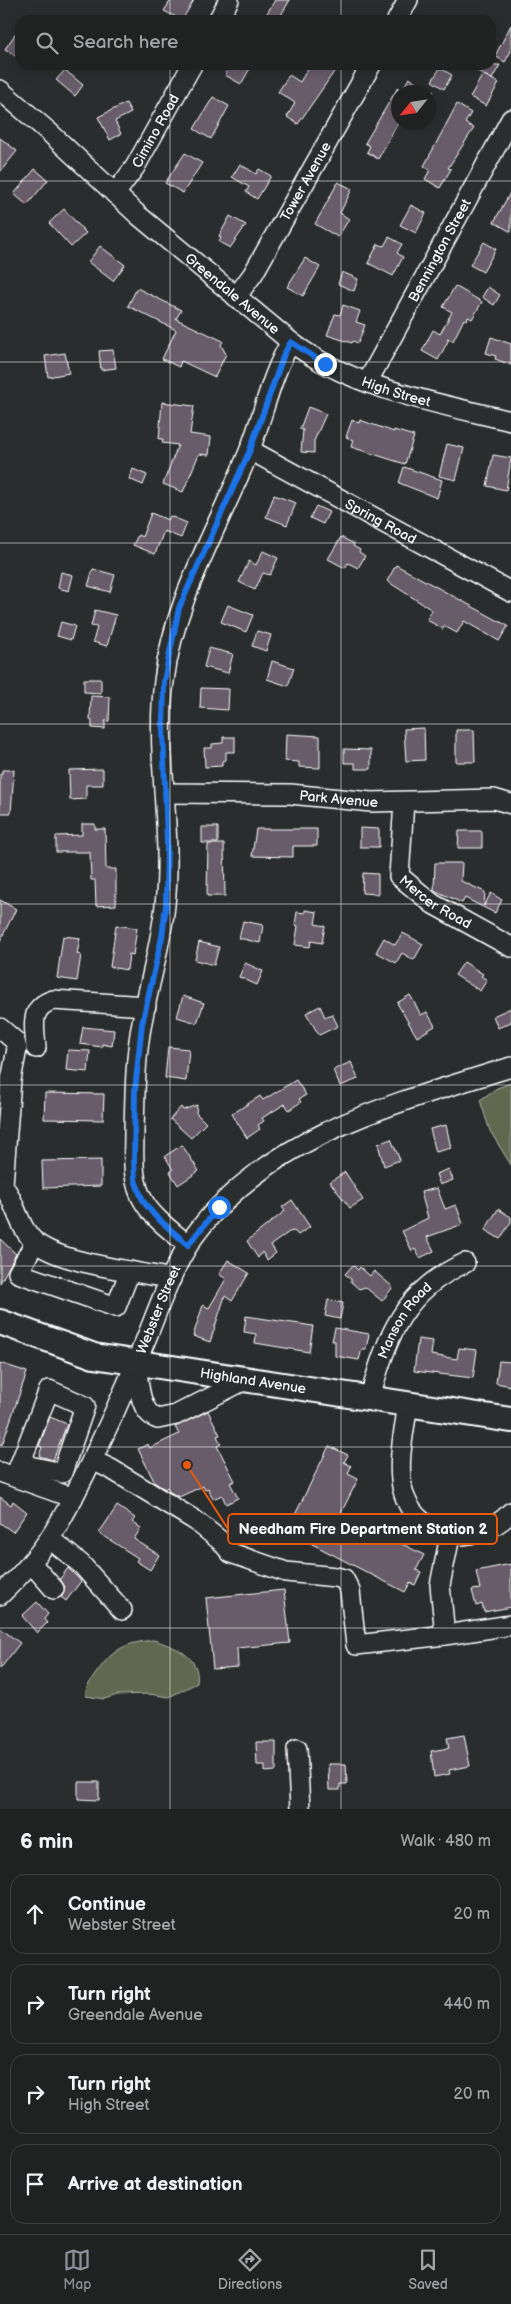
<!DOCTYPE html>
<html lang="en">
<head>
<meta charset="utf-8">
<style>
  body { margin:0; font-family:"Balsamiq Sans",sans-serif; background:#282a2a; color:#f1f3f6 }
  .compass { position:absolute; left:391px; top:85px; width:45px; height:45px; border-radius:50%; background:#202222; box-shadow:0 2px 12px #0003; rotate:240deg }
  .stop { position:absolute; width:15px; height:15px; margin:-11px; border:4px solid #1a73e8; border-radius:50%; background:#fff }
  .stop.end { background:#1a73e8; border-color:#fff; box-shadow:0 1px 5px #0008 }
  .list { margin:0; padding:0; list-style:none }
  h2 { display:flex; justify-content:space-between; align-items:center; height:65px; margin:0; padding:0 20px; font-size:21px }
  h2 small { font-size:16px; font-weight:400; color:#a2a4a5 }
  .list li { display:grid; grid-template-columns:32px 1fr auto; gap:15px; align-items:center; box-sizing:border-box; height:80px; margin:0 10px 10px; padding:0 10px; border:1px solid #3d3f40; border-radius:15px }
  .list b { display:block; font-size:19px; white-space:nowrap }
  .list p { margin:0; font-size:16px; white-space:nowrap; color:#a2a4a5 }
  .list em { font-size:16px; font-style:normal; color:#a2a4a5 }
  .icon { flex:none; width:28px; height:28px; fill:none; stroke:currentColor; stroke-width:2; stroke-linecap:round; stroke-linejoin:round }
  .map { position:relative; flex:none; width:511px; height:1809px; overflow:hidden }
  .search { position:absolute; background:#202222; box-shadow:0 2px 12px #0003; left:15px; right:15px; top:15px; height:55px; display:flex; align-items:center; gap:12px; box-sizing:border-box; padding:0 18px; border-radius:15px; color:#a2a4a5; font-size:19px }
  .sheet { height:425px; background:#202222 }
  nav { display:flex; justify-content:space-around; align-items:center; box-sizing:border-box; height:70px; border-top:1px solid #3d3f40; background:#202222; font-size:14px; color:#a2a4a5 }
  nav a { display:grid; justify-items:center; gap:2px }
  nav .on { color:#8c9099 }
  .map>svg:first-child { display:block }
</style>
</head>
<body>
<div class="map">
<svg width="511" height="1809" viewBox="0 0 511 1809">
  <rect width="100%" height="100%" fill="#2a2d2e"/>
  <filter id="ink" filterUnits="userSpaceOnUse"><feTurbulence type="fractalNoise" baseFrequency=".02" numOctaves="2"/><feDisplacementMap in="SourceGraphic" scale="10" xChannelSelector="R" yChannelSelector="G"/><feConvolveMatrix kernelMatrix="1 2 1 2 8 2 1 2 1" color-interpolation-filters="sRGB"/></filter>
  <g filter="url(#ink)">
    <!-- green -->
    <path fill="#60684f" stroke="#b0b4a7" d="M511,1083V1165L490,1131L480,1100L497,1088Z
      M154,1640C175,1647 201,1656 197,1683L169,1697L149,1694L117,1695L104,1699L86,1696C85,1688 88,1686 92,1679C111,1652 120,1643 154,1640Z"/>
    <!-- building -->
    <path fill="#685c6b" stroke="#fff" d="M171,0H194L182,20L164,11Z
      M275,0H290L278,20H263Z
      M511,25V51L505,62L495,56Z
      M20,27V59L5,49Z
      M231,65H252L241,84L225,75Z
      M310,65H329L336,69L298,124L287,117L295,103L278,92L289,75L300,82Z
      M466,65H500L492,79L484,75L499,83L486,106L470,97L483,74Z
      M440,68L452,75L444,89L432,81Z
      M65,70L83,85L75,96L56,80Z
      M409,78L434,92H401Z
      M398,87V123L378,159L367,152L370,146L365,143Z
      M213,97L229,106L211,139L194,129Z
      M126,103L131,113L115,121L121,134L110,140L98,117Z
      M457,104L471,113L465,123L474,128L448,168L451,169L440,188L425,179L430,170L424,166Z
      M0,138L17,151L0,172Z
      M185,153L202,163L183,193L165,183Z
      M240,164L256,174L259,169L271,176L257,199L246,192L249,187L232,177Z
      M35,169L48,180L27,205L14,194Z
      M338,182L352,189L340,213L349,219L338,237L315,224Z
      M511,191V232L494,222Z
      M411,205L426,213L416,233L400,225Z
      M64,209L86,233L71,247L49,223Z
      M230,216L246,225L230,248L219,242L221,238L219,236Z
      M389,237L402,244L397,253L403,257L393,276L368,263L378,244L384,246Z
      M484,242L496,249L483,272L470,265Z
      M100,246L125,265L113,281L88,262Z
      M305,258L320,267L303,296L287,287Z
      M342,272L358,279L354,291L338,284Z
      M455,286L482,302L472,319L468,317L467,320L464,319L453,341L447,338L449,339L438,360L422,351L433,330L440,334L452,312L443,307Z
      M488,287L500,295L494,305L482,297Z
      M137,288L181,310L176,319L223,341L221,345L226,354L215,377L181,361L179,367L162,359L176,330L128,306Z
      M343,305L360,311L356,322L365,325L358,343L353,341L352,343L327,335L335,314L340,315Z
      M491,337L511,344V365L495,359L496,356L486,353Z
      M113,350L116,368L101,370L99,351Z
      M65,353L69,373L48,377L45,356Z
      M162,402L194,406L190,434L211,437L209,455L199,454L183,492L163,484L178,445L162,443L163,439H159Z
      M308,407L326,414L314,441V453L301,452L303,430L300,429Z
      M352,420L359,423L360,420L394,432V430L414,436L405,464L351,447L353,440L346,437Z
      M447,444L464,448L456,480L439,476Z
      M493,455L511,458L506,490L487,486Z
      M404,467L442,480L437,498L399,483Z
      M133,469L147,475L143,485L129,479Z
      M274,495L296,503L287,525L266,517Z
      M316,506L329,512L323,524L310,518Z
      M151,513L168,520L170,516L187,523L181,538L164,531L155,554L133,545L138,535L142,537Z
      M341,537L354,544L353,546L360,550L359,552L365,556L358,568L348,563L345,568L328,559Z
      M263,551L278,558L270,575L263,573L255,590L239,582L249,561L256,565Z
      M396,565L508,626L499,641L464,621L457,633L444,626L443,629L427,620L432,610L387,581Z
      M93,569L115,575L110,592L88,586Z
      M61,572L73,575L69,591L58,588Z
      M228,605L253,615L246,632L221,622Z
      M95,610L116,615L107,646L93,642L97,627L91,626Z
      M61,622L75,626L71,640L57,636Z
      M257,631L271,635L266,651L252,646Z
      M209,648L233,654L228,673L204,667Z
      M272,661L294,668L288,686L267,679Z
      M84,679H101V693L84,692Z
      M201,688L229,689L228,710L200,708Z
      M91,696L110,697L109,721H105V729L92,728V721L90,720Z
      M424,728L425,760L406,761L404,729Z
      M456,730H474L475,762H456Z
      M286,734L320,736V768L299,767V762L285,761Z
      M223,737H235V752H226V760L222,761V766L205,767L204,748H212V744L223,743Z
      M344,749L371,750V769H355V763H344Z
      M103,769V785H86V799L70,800L69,770Z
      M2,770H14L11,813H0V774H2Z
      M82,824H95V829H105L106,869H116V905L96,906L95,880H91L90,852H56V836L82,835Z
      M202,827H218V843H202Z
      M360,828L379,829V847H360Z
      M256,829H317V846H293V857L252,856Z
      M459,831H482V848H458Z
      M208,844H224L225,896H207Z
      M435,863H462L461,881L485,892L484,906L491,893L502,900L495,913L465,898L462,903L434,890Z
      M363,873L378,874V894L362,893Z
      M0,900L16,909L0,941Z
      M305,910L317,912L315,924L325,926L322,943L311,941L310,947L295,945L298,926L295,925L297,912L305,913Z
      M243,921L263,925L260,943L239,938Z
      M116,925L137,928L133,955L129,954L127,970L110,967Z
      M403,933L423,944L414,960L402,953L396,963L376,952L384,938L395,945Z
      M63,936L80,938L77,954L81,955L77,981L57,978Z
      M199,942L219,947L214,965L195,960Z
      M464,962L483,974L481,976L487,980L480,991L455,975Z
      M245,963L263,971L257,985L239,977Z
      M410,995L421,1015L427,1012L435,1026L417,1037L397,1003Z
      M183,996L204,1003L197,1023L177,1017Z
      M320,1006L325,1017L332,1014L338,1026L319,1035L306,1013Z
      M511,1008V1022L498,1028L493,1016Z
      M83,1027L114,1030L112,1046L102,1044V1047L80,1044Z
      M168,1047L189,1049L186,1081L165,1078Z
      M68,1050L90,1051L88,1072L66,1070Z
      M351,1062L358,1079L340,1086L333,1070Z
      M296,1080L306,1095L299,1099L301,1102L289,1110L285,1104L262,1118L264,1121L258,1125L260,1129L247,1138L232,1114L260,1096L263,1100Z
      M45,1093L104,1094L103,1120L44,1119Z
      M197,1105L196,1113L206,1123L191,1138L170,1119L181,1107L183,1110Z
      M446,1125L451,1148L436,1152L430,1129Z
      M391,1139L400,1160L384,1166L378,1144Z
      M182,1145L199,1171L178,1185L170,1172L173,1170L165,1156Z
      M101,1160V1186L43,1188L42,1161Z
      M449,1169L453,1180L440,1185L436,1174Z
      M345,1172L363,1200L350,1208L330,1182Z
      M437,1188L445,1209L456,1205L463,1224L427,1237L434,1251L420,1258L415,1249L412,1251L402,1231L428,1218L421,1192Z
      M292,1200L310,1227L298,1235L294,1231L289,1232L271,1245L276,1253L267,1260L262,1252L258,1258L247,1241L285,1211L282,1207Z
      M498,1209L511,1217V1222L500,1239L485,1230Z
      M0,1239L16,1254L0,1283Z
      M228,1260L249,1273L232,1301L225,1296L210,1342L193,1336L203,1305L209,1308L226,1279L219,1274Z
      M353,1265L358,1270L360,1267L370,1276L374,1271L393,1287L382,1301L365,1287L359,1289L351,1282V1279L345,1274Z
      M328,1300L343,1303L340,1319L325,1316Z
      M246,1316L313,1326L309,1352L255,1343L256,1334L244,1332Z
      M335,1328L369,1334L366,1349H362L359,1360L335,1356V1341H332Z
      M418,1339L433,1341L431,1355L457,1359L459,1348L477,1350L473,1378L414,1371Z
      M499,1361L511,1362V1386L496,1383Z
      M0,1363L27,1372L2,1445L0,1444Z
      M208,1411L220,1435L217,1436L221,1444L217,1446L235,1481L230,1483L238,1498L226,1504L222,1495L213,1499L208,1488L205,1490L203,1486L179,1497L170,1492L167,1487L165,1489L155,1483L138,1449L148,1444L150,1448L179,1434L175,1427Z
      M50,1417L67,1424L53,1460L39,1456L42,1447L39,1446Z
      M329,1446L348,1455L344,1462L351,1466L348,1474L358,1479L341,1513L424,1555L416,1570L421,1572L415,1585L410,1583L405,1592L287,1531Z
      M0,1497L11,1505L13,1501L27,1512L13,1532L0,1523Z
      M117,1506L135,1518L132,1522L141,1528L134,1539L159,1555L150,1570L136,1561L138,1558L99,1533Z
      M511,1564V1607L484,1612L482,1604L476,1606L472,1590L480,1589L476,1571Z
      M68,1568L81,1581L66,1601L61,1597L65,1587L60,1579Z
      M284,1590L290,1643L237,1648L238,1667L213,1669L206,1598Z
      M37,1602L48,1614L44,1619L47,1623L37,1633L22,1616Z
      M0,1628L20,1643L0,1669Z
      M464,1735L470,1766L449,1770L450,1774L434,1777L431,1751L449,1748L447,1738Z
      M256,1742H276V1771L265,1772V1765H257Z
      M328,1764H346L347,1784H340V1790H329Z
      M78,1782H99V1800L78,1799Z"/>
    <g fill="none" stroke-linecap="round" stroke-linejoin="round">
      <!-- minor casing -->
      <g stroke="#fff" stroke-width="22">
        <g id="minor">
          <path d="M218,20L229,0"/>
          <path d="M397,20L408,0"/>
          <path id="s1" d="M0,90L49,132L138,215L291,342C353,389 437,403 511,421"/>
          <path id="s2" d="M115,194L135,167L192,65"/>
          <path id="s3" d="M236,297L253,274L371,65"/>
          <path id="s4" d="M368,381L511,119"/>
          <path id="s5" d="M250,450L511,592"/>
          <path id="s6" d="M165,793L290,794L371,802L494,799L511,804"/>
          <path id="s7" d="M404,802L399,876L433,904L511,947"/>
          <path d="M0,1028L15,1041L17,1049L11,1080L3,1185"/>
          <path d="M36,1048C35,1027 28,1008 53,1000L146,1006"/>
          <path d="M0,1183C16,1198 17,1227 35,1242C62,1264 136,1271 171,1279"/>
          <path d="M35,1242L18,1273L116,1307L130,1271"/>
          <path d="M188,1245C173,1232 154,1219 144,1202C131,1181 134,1155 134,1132C135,1095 135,1058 142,1022C149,983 161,945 165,905C173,831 155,753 164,681C174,598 220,525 250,449C264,414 271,374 291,342"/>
          <path d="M136,1364C139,1381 138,1412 158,1419L176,1415L245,1380"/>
          <path id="s8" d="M370,1398C386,1337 404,1290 465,1263"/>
          <path d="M408,1404C400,1458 384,1514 450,1536"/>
          <path d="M92,1460L111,1469L196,1521L222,1542L231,1553L286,1572L336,1577L344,1579L350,1591L356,1645L445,1635"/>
          <path d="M0,1472L73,1498"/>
          <path d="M15,1476L20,1464L49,1390L85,1406L62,1473L20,1464"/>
          <path d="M511,1512C494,1530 475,1535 450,1536L440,1585L445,1635L511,1625"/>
          <path d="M50,1539L81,1564L122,1610"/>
          <path d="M31,1563L54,1589"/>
          <path id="s9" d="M0,1595C18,1578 35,1560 49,1539C63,1519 74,1496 85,1474C107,1430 127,1385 146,1339C161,1302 175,1259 201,1227C277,1132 400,1102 511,1067"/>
          <path d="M297,1749L300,1809"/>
        </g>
      </g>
      <!-- major casing -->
      <g stroke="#fff" stroke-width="28">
        <g id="major">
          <path id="s10" d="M0,1322L94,1356L511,1420"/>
        </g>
      </g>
      <!-- minor -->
      <use href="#minor" stroke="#2a2d2e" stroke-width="19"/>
      <!-- major -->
      <use href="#major" stroke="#2a2d2e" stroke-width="24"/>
    </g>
  </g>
  <g fill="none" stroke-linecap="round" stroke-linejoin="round" filter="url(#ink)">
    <!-- route -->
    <path stroke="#1a73e8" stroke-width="6" d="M219,1207L188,1245L155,1216L143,1201L135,1180L134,1160L135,1090L142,1024L162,937L166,905L167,842L163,730L164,681L179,608L250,450L284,354L291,342L325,364"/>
  </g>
  <!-- grid -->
  <path fill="none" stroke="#fff" stroke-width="1" stroke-opacity="0.55" d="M170,0V20M341,0V20M170,65V1809M341,65V1809M0,181H511M0,362H511M0,543H511M0,724H511M0,904H511M0,1085H511M0,1266H511M0,1447H511M0,1628H511"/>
  <g text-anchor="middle" stroke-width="4.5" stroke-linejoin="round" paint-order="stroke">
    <!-- street labels -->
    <g font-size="14" fill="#fff" stroke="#2a2d2e">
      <text dy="5" stroke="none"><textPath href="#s2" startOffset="75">Cimino Road</textPath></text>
      <text dy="5" stroke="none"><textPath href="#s3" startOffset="135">Tower Avenue</textPath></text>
      <text dy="5" stroke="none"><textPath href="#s4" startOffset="149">Bennington Street</textPath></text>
      <text dy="5" stroke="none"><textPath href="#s1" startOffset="309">Greendale Avenue</textPath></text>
      <text dy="5" stroke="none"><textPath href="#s1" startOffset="502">High Street</textPath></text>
      <text dy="5" stroke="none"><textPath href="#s5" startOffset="149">Spring Road</textPath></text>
      <text dy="5" stroke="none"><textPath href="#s6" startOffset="174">Park Avenue</textPath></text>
      <text dy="5" stroke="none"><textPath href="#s7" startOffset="119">Mercer Road</textPath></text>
      <text dy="5" stroke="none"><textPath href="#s9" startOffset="329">Webster Street</textPath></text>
      <text dy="5" stroke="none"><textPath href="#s8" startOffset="86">Manson Road</textPath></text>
      <text dy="5" stroke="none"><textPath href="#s10" startOffset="261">Highland Avenue</textPath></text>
    </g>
  </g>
  <!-- callouts -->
  <path fill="none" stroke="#e8590c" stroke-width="2" d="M187 1465L228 1529"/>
  <circle fill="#e8590c" stroke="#2a2d2e" stroke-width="2" cx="187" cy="1465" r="5"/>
  <rect fill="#2a2d2e" stroke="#e8590c" stroke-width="2" x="228" y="1514" width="269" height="30" rx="5"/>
  <g font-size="15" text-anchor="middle" font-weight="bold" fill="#fff">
    <text x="363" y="1534">Needham Fire Department Station 2</text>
  </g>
</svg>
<svg class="compass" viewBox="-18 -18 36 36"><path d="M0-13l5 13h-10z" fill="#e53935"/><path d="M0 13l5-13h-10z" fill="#a2a4a5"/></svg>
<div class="stop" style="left:219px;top:1207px"></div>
<div class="stop end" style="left:325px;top:364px"></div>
<div class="search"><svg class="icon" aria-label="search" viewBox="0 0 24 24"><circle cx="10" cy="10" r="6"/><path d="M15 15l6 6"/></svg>Search here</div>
</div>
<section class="sheet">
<h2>6 min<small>Walk · 480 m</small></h2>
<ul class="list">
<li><svg class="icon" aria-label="ahead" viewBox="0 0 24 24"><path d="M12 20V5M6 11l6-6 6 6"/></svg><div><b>Continue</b><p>Webster Street</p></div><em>20 m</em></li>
<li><svg class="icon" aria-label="right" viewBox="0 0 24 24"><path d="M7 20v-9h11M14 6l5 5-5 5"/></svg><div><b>Turn right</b><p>Greendale Avenue</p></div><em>440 m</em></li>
<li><svg class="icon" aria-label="right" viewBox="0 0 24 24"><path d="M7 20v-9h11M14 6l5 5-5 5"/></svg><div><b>Turn right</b><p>High Street</p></div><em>20 m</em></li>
<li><svg class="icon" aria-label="arrive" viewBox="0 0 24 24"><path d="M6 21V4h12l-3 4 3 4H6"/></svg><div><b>Arrive at destination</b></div></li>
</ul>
</section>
<nav>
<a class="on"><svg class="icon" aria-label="map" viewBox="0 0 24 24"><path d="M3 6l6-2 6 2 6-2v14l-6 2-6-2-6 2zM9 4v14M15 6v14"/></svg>Map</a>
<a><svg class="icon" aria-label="directions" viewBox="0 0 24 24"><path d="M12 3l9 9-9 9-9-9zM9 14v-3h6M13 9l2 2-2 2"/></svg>Directions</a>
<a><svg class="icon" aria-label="saved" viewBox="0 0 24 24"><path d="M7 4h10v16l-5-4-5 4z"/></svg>Saved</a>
</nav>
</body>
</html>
